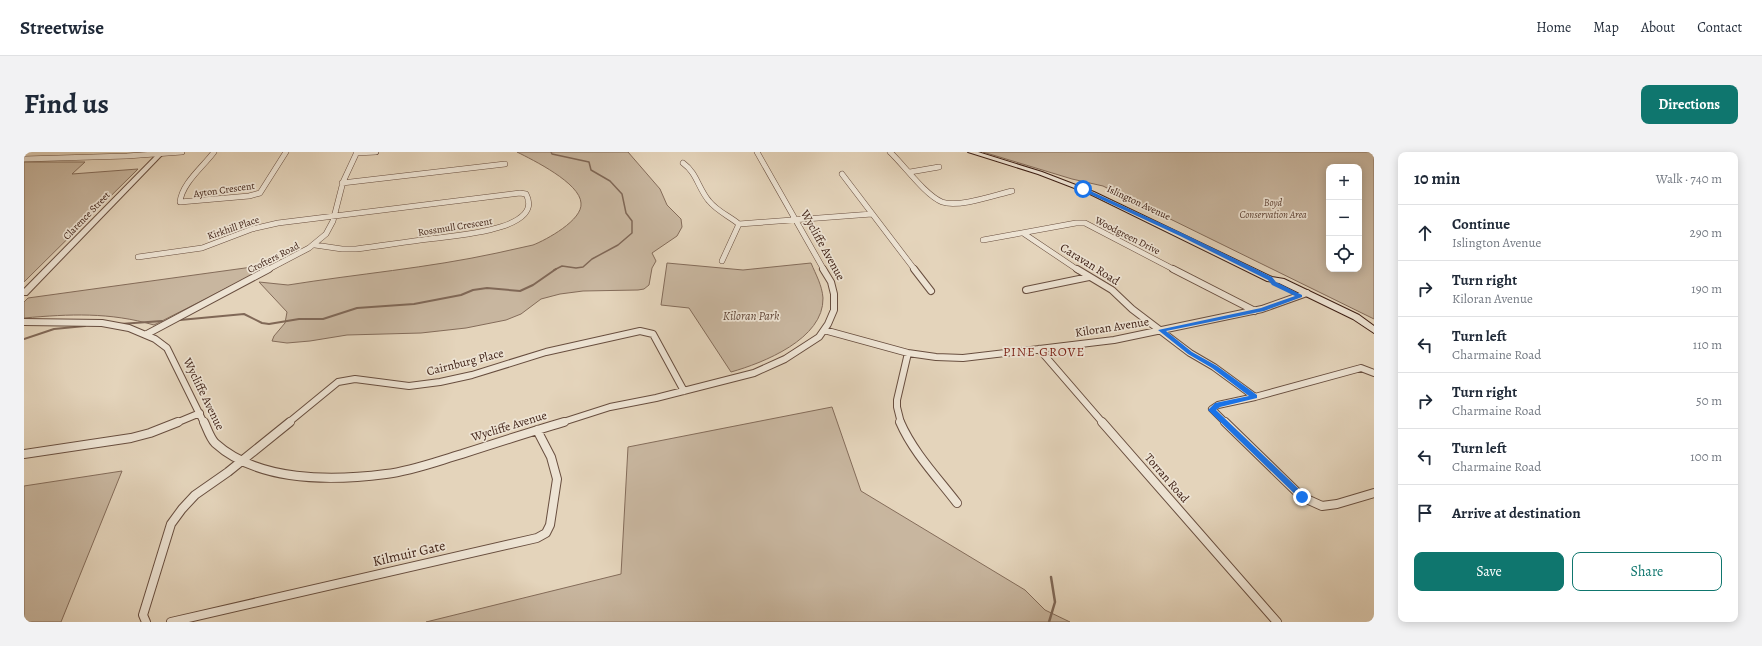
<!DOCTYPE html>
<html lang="en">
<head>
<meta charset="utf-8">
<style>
  body { margin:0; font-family:Alegreya,serif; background:#f2f2f3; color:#1f2937 }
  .controls { position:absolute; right:12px; top:12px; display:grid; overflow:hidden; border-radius:8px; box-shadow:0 2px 10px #0003 }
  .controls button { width:36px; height:36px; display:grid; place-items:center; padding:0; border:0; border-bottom:1px solid #e0e1e3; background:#fff; color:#1f2937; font:20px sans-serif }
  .stop { position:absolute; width:12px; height:12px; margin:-9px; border:3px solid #1a73e8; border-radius:50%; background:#fff }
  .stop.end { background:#1a73e8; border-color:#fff; box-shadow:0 1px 4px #0008 }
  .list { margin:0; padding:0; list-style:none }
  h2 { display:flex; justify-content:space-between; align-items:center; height:52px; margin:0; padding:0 16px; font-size:17px }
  h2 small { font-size:13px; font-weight:400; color:#747a83 }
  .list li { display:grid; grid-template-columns:26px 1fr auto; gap:12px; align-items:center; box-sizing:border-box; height:56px; padding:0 16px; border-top:1px solid #e0e1e3 }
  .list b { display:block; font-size:15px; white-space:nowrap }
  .list p { margin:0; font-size:13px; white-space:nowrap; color:#747a83 }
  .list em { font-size:13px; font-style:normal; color:#747a83 }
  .actions { display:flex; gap:8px; padding:12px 16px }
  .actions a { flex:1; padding:9px 0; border:1px solid #0f766e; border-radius:8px; text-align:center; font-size:14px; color:#0f766e }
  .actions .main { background:#0f766e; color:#fff }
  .icon { flex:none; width:22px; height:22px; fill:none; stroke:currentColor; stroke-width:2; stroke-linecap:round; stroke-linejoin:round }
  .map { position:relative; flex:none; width:1350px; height:470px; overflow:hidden; border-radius:8px }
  header { display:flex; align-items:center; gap:24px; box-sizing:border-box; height:56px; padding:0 20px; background:#fff; border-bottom:1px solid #e0e1e3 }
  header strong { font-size:19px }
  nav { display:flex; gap:22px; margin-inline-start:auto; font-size:14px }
  .intro { display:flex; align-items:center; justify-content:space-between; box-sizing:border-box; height:96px; padding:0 24px }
  h1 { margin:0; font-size:28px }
  .button { padding:10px 18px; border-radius:8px; background:#0f766e; color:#fff; font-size:14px; font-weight:700 }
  main { display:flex; gap:24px; padding:0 24px }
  aside { flex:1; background:#fff; border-radius:8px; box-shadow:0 2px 10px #0003 }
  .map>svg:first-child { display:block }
</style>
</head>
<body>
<header>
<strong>Streetwise</strong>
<nav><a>Home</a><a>Map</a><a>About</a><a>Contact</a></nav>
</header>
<div class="intro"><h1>Find us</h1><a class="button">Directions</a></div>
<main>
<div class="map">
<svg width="1350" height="470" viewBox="0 0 1350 470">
  <rect width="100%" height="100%" fill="#e4d4bb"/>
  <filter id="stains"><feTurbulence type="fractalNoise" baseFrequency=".005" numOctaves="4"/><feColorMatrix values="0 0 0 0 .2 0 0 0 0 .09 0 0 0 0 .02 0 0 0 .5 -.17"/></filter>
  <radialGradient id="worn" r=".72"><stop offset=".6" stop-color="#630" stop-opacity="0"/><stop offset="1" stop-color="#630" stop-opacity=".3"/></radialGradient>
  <!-- green -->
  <path fill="#c8b69f" stroke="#846c5a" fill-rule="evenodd" d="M493,0H604L636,37L643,53L657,67L658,75L653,84L628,101L632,109L628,116L625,133L620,137L614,138L559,139L536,142L517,147L497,162L482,168L442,176L397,181L323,183L286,189L263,191L248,189L250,184L261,171L263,160L235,130L264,133C333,122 404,116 473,101C485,98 497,96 509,93C522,88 559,68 557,51C556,31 509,8 493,0Z
    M959,0H1350V167L1079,34L1048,27ZM1305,15H1335V117H1305Z
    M0,10H61L48,22L114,17L0,130Z
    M643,111L719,118L787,111C792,123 798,133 799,146C800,187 739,211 707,220L665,156L637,153Z
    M250,112L130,173C85,160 46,162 0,166V150L4,146Z
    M808,255L837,339L1001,438L1021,458L1046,470H402L597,422L604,295Z
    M98,319L37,470H0V334Z"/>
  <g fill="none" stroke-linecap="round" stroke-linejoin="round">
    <!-- stream-far2 -->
    <path stroke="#806857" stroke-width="1.5" d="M527,0L528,2L565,10L567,18L586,29L598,42L602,61L608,69V81L594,93L568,107L559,115L552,116L538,114L530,118"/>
    <!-- stream-far1 -->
    <path stroke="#806857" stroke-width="2" d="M156,168L220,162L238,171L245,172L275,167H299L333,156L390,152L437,143L449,138L463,136L496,139L509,133L532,117
      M96,172L138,169
      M0,187L30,177L61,174"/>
    <!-- stream -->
    <path stroke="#806857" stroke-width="2.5" d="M1025,470L1031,450L1027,425"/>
    <!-- minor-far2 casing -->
    <g stroke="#684e3f" stroke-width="6">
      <path id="minor-far2" d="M190,0C179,15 158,31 156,50L225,44L236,41L262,0
        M733,0L800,118
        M866,0C880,13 901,43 918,50C934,56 971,43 988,39
        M332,1L352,0
        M0,7L103,4L158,0
        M659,11C673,21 674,36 685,49C693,59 705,64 715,72
        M886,20L915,15
        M818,22L891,118
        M318,31L481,12
        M715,72L848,62
        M999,81L1054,118
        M959,88L1052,71H1061L1151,118
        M114,105L178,96L228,77L254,71L496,41L502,42C522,79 425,84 405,87C381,90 356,94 332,97H318L291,93
        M698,109L715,72
        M243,118L285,96L302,82L309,69L319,30L333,0"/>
    </g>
    <!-- minor-far1 casing -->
    <g stroke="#684e3f" stroke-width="8">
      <path id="minor-far1" d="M890,117L907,139
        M1053,117L1088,138L1108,157L1166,201L1190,215L1231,245L1194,253L1188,257L1202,271
        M1149,117L1231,159
        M1002,138L1065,125
        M0,170L78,171L105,176L131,187L143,196L180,271
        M800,178L884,201L912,205L939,206L1090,188L1238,157L1283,141
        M123,182L245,117
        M1015,197L1079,271
        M1231,245L1337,216L1350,221
        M152,271L176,261
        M264,271L314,230L331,227L385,234L416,230L448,223L522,200L616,179L629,182L660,239
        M536,271L586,255L632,246L730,221L761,207L795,185L804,172L810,158V142L807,130L799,117
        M877,271L873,255V248L884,201"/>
    </g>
    <!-- minor casing -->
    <g stroke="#684e3f" stroke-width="10">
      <path id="minor" d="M180,270C183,276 186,286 191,291C234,330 308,329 362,322C388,319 414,309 438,302C472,291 506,280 540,270
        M876,270C889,300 913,325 933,351
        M1078,270L1253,470
        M1201,270L1278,345L1298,354L1313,352L1350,341
        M0,302L107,286L126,281L154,270
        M122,470L119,463L147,372L158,357L171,343L204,320L266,270
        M147,470L513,386L522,381L526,373L533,327L527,305L513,278"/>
    </g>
    <!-- tertiary casing -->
    <g stroke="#684e3f" stroke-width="2">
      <path id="tertiary" d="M135,0H141L3,143H0V137Z"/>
    </g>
    <!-- secondary casing -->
    <g stroke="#3f2116" stroke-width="2">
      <path id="secondary" d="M944,0H954L1018,20L1070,40L1248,125L1260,127L1335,163L1350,174V181L1329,167L1255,131L1243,129L1066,42L1014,22Z"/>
    </g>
    <!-- minor-far2 -->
    <use href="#minor-far2" stroke="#ede3d3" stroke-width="5"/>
    <!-- minor-far1 -->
    <use href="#minor-far1" stroke="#ede3d3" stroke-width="6"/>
    <!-- minor -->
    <use href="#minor" stroke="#ede3d3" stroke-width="8"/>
    <!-- tertiary -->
    <use href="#tertiary" fill="#ede3d3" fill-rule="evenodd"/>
    <!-- secondary -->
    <use href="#secondary" fill="#ede3d3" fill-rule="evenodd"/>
  </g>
  <!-- route -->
  <path fill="#1a73e8" d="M1057,36H1060L1160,82L1248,125L1252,130L1278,143V145L1240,159L1142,179L1168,200L1193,214L1233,243V246L1196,255L1192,258L1281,343V347H1276L1184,258L1191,251L1225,244L1188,216L1164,202L1134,178L1237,156L1271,144L1248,133L1244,128L1156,84L1057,38Z"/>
  <g text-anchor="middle" stroke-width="3.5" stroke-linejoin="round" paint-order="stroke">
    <!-- far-street labels -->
    <g font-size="10" fill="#3f2116" stroke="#ede3d3">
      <text transform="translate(200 37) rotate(-8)" y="4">Ayton Crescent</text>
      <text transform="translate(1115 50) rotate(25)" y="4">Islington Avenue</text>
      <text transform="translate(62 63) rotate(-46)" y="4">Clarence Street</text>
      <text transform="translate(431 74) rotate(-9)" y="4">Rossmull Crescent</text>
      <text transform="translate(209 75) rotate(-19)" y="4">Kirkhill Place</text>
      <text transform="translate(1104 83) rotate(27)" y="4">Woodgreen Drive</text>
      <text transform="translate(249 105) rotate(-27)" y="4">Crofters Road</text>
    </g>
    <!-- far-park labels -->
    <g font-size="10" font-style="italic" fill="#614638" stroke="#ede3d3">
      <text x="1249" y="54">Boyd<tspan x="1249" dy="12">Conservation Area</tspan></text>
    </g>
    <!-- street labels -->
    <g font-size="12" fill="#3f2116" stroke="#ede3d3">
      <text transform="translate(799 93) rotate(61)" y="4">Wycliffe Avenue</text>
      <text transform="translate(1066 112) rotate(32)" y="4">Caravan Road</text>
      <text transform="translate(1088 175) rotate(-9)" y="4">Kiloran Avenue</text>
      <text transform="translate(441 210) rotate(-14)" y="4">Cairnburg Place</text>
      <text transform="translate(180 242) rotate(64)" y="4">Wycliffe Avenue</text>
      <text transform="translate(485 274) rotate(-17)" y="4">Wycliffe Avenue</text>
      <text transform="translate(1143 326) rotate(49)" y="4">Torran Road</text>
    </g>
    <!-- park labels -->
    <g font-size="12" font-style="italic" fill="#614638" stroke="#ede3d3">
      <text x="727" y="168">Kiloran Park</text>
    </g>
    <!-- neighbourhood labels -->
    <g font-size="13" letter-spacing="1" fill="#7a1f14" stroke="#ede3d3">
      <text x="1020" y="204">PINE GROVE</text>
    </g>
    <!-- near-street labels -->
    <g font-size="14" fill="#3f2116" stroke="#ede3d3">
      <text transform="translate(385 401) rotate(-13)" y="5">Kilmuir Gate</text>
    </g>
  </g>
  <rect width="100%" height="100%" filter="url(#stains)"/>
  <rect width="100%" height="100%" fill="url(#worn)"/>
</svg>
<div class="controls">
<button>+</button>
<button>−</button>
<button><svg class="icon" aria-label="locate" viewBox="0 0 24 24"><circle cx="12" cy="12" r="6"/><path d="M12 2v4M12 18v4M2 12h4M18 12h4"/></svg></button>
</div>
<div class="stop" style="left:1059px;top:37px"></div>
<div class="stop end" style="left:1278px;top:345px"></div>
</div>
<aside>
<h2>10 min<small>Walk · 740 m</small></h2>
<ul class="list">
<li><svg class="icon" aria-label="ahead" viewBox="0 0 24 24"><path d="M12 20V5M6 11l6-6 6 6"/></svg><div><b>Continue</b><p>Islington Avenue</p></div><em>290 m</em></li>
<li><svg class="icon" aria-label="right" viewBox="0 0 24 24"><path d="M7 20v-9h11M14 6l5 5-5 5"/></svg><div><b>Turn right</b><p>Kiloran Avenue</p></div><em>190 m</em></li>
<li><svg class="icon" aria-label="left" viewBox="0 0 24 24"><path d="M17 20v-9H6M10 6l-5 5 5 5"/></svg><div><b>Turn left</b><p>Charmaine Road</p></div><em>110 m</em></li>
<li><svg class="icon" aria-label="right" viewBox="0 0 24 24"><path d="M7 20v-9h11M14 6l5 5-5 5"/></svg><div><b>Turn right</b><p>Charmaine Road</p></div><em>50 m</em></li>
<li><svg class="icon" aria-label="left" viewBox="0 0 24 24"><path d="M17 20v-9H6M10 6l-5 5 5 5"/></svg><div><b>Turn left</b><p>Charmaine Road</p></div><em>100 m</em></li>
<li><svg class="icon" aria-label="arrive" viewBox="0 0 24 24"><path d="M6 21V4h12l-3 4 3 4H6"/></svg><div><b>Arrive at destination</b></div></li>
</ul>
<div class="actions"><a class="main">Save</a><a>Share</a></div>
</aside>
</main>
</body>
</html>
